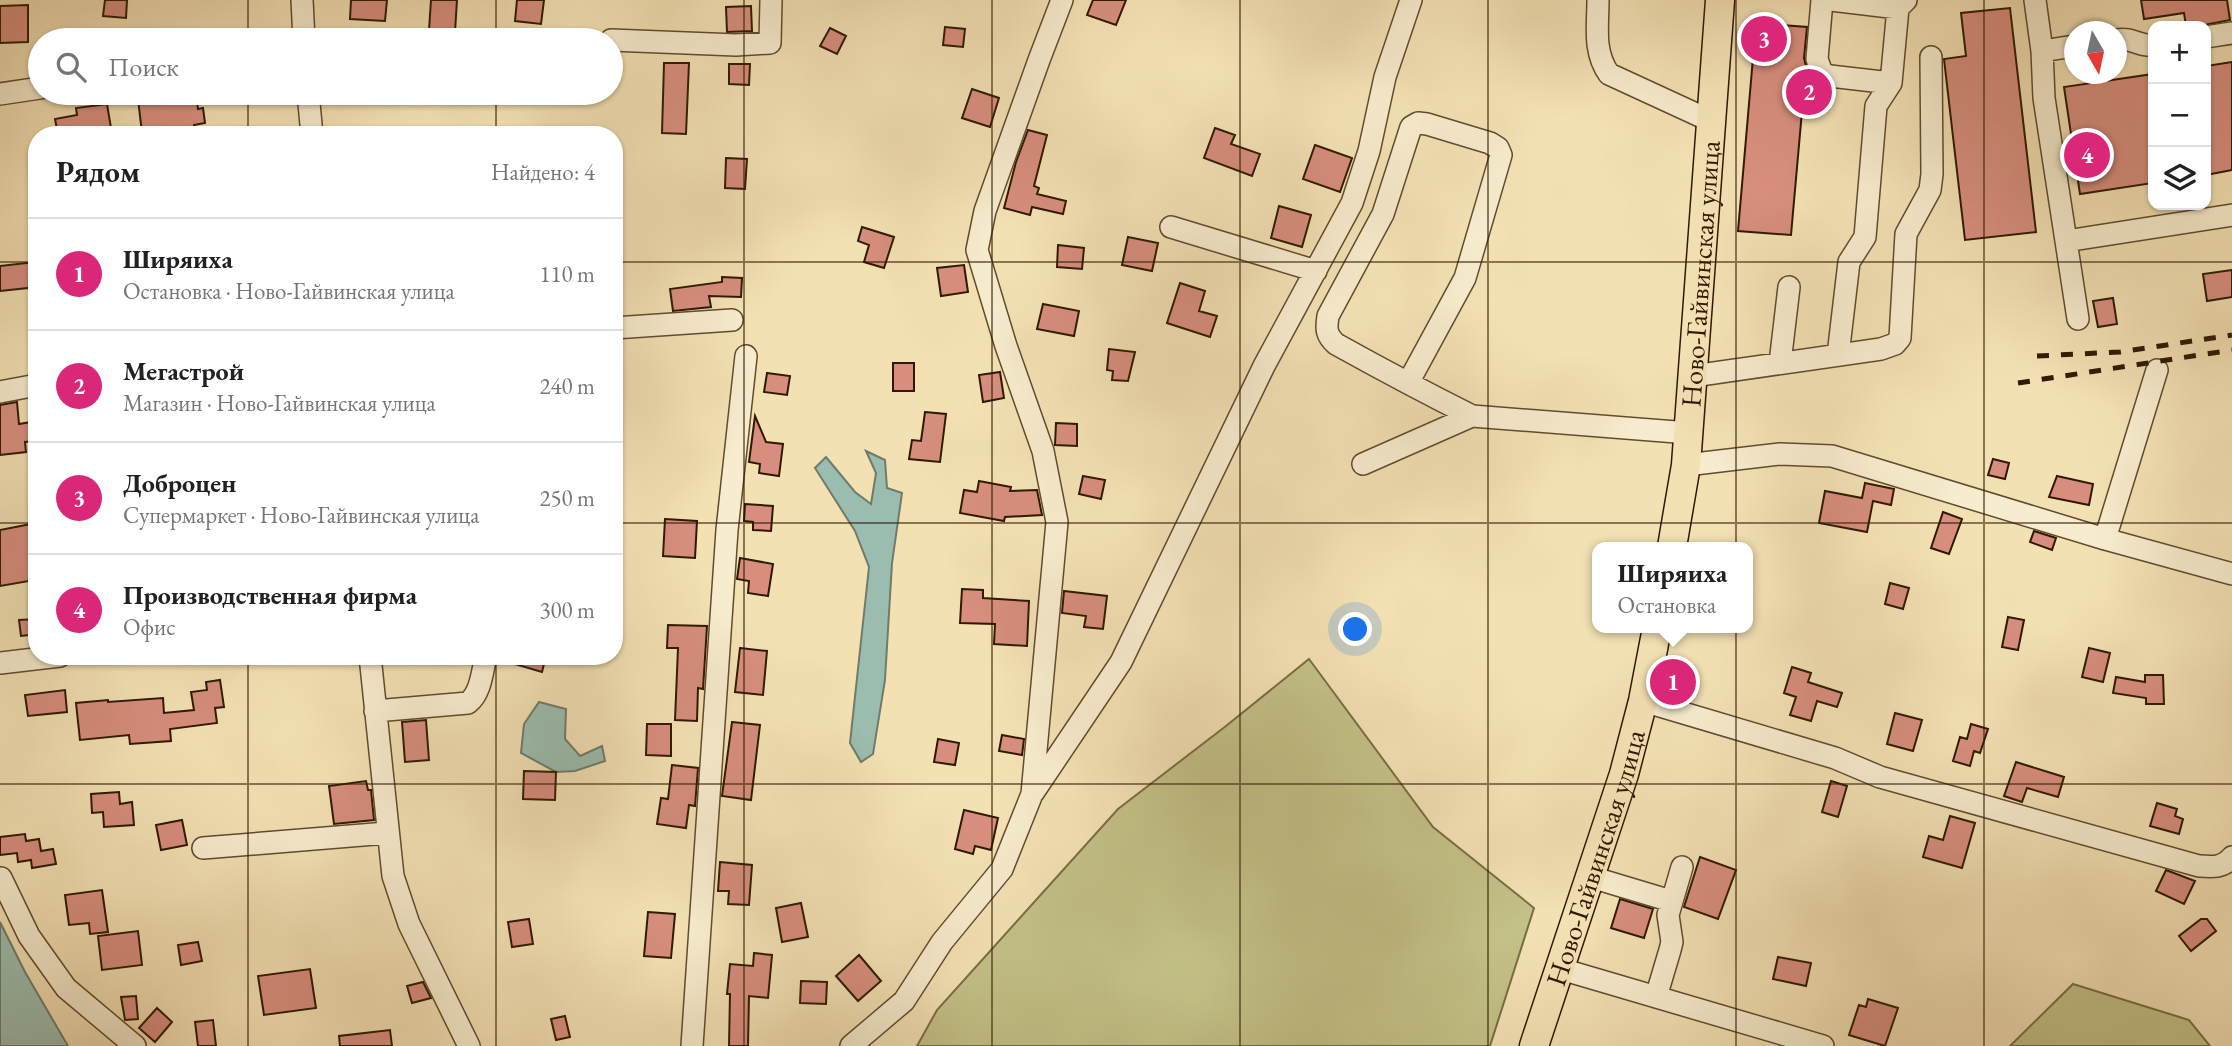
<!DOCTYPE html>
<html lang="ru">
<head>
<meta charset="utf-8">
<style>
  body { margin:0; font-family:"EB Garamond",serif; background:#f2f2f2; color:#202124 }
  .controls { position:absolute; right:21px; top:21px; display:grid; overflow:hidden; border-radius:14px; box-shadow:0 2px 5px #0004 }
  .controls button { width:63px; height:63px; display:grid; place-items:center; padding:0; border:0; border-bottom:2px solid #e0e0e0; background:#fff; color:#202124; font:35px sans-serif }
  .compass { position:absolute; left:2064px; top:21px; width:63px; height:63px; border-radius:50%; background:#fff; box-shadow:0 2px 5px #0004; rotate:171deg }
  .you { position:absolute; left:1356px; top:630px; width:24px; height:24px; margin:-18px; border:5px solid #fff; border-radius:50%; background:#1a73e8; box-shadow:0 0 0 10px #1a73e833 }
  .badge { display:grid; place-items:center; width:46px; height:46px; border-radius:50%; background:#db2777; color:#fff; font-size:23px; font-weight:700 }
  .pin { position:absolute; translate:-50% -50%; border:4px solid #fff; box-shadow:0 2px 7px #0006 }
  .popup { position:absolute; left:1592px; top:542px; width:161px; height:91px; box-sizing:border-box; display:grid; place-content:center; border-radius:14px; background:#fff; filter:drop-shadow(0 2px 5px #0005); font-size:23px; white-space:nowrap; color:#757577 }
  .popup b { font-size:26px; color:#202124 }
  .popup::after { content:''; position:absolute; left:50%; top:100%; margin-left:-14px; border:14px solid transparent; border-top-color:#fff }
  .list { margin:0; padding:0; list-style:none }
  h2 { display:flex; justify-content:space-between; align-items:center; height:91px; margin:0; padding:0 28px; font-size:30px }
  h2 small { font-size:23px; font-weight:400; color:#757577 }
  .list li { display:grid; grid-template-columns:46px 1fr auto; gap:21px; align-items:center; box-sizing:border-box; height:112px; padding:0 28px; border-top:2px solid #e0e0e0 }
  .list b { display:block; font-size:26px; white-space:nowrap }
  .list p { margin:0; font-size:23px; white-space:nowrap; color:#757577 }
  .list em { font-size:23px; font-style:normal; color:#757577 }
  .icon { flex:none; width:38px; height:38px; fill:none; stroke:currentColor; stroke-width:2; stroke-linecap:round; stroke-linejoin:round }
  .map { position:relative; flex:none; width:2232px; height:1046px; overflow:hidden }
  .search { position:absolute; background:#fff; box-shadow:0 2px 5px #0004; left:28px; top:28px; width:595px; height:77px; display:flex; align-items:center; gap:18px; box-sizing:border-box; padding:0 24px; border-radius:38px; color:#757577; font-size:26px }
  .panel { position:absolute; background:#fff; box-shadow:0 2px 5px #0004; left:28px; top:126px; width:595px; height:539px; border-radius:28px }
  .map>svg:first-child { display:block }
</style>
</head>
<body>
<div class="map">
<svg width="2232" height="1046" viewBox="0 0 2232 1046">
  <rect width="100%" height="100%" fill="#f3e1b4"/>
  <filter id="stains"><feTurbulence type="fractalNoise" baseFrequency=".00286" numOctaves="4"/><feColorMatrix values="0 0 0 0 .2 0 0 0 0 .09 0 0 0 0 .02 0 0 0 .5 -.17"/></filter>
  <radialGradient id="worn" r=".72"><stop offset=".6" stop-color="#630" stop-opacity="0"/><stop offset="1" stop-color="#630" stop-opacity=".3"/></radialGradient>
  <!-- green -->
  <path fill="#c3c187" stroke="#7a6d44" stroke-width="2" d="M1309,659L1433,827L1534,908L1490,1046H917L937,1010L1118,809L1226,726Z
    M2073,984L2189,1020L2210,1046H2010Z"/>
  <!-- water -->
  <path fill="#9bbdaf" stroke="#707b6a" stroke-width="2" d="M866,451L885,460L887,488L902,493L892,563L885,680L873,754L861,762L850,743L869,567L855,531L815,468L826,457L855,492L871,504L876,473Z
    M539,702L566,709L565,739L580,756L602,746L605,761L575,771L556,772L521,753L524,724Z
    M0,922L25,972L68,1046H0Z"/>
  <!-- building -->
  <path fill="#d78e7e" stroke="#301902" stroke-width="2" d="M105,0H127L126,18L103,16Z
    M351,0H387L385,21L350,19Z
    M431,0H457L455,32L429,30Z
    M517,0H544L541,24L515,21Z
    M1093,0H1126L1116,25L1087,15Z
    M2141,0H2227L2230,20L2199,26H2186L2184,13L2144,19Z
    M28,5V42L0,43V6Z
    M751,6L752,31L727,32L726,7Z
    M2010,8L2036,232L1965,240L1944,59L1966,56L1961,13Z
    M1756,23L1807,27L1804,58L1806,66L1791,235L1738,231Z
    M945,27L965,29L963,47L943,45Z
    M830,28L846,36L837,54L820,46Z
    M2232,62V170L2206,175V66Z
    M664,63H689L686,134L662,133Z
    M729,64H750L749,85L729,84Z
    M2153,74V183L2080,194L2064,87Z
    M972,89L999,98L990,127L962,118Z
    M196,93L198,109L203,108L205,123L194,125L196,135H148V132L142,133L138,99Z
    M107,104L111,128L101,130V135H58L55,119L77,115L76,108Z
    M1215,128L1235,135L1231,144L1260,154L1252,176L1204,158Z
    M1028,130L1047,135L1034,186L1039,188L1037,194L1066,201L1063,214L1032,207L1030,215L1004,208L1016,162Z
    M1315,145L1352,158L1340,192L1303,179Z
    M726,158L747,159L745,189L725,188Z
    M1279,206L1311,215L1302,247L1271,238Z
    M862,227L894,237L884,268L864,262L869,245L858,241Z
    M1128,237L1158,243L1152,271L1122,265Z
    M1058,245L1084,248L1082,269L1057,267Z
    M35,262L37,287L0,291V266Z
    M964,265L968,292L941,296L937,268Z
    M2232,270V297L2207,301L2203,274Z
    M722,277L742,278L741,297L709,296L711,307L673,311L670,289L722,282Z
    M1180,283L1205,291L1199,311L1217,316L1210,337L1167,323Z
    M2113,298L2117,324L2098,327L2093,301Z
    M1043,304L1079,311L1074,336L1037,329Z
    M1109,349L1135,352L1128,381L1112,380L1113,371L1107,370Z
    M893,363H914V391H893Z
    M1000,372L1004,398L983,402L979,375Z
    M767,373L790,376L787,395L764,392Z
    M17,402L19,424L37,421V441L25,442L26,452L0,455V405Z
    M925,412L946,414L940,462L909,459L912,440L921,441Z
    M755,416L766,442L783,444L779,476L759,473L760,464L749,462Z
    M1056,423L1077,424V446L1055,445Z
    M1993,459L2009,463L2005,479L1988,475Z
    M1083,476L1105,480L1101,499L1079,494Z
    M2057,476L2093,484L2089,505L2049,497Z
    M979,481L1011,487L1010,491L1037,490L1042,515L1005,517L1004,521L960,513L964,490L977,492Z
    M1865,483L1894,489L1891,505L1873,501L1867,532L1819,523L1825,491L1862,498Z
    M745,504L773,506L771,531L753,530V522L744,521Z
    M1943,512L1962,519L1949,554L1931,548Z
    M665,519L697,521L695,558L663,556Z
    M31,524L37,559L35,580L0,586V530Z
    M2034,531L2056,538L2052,550L2030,542Z
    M740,558L773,564L768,596L748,593L749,581L737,579Z
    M1890,583L1909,588L1903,609L1885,604Z
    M962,589L983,590V598L1029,601L1027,646L994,644L995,624L960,623Z
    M1064,591L1107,596L1103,629L1084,627L1086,616L1062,613Z
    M2008,617L2024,620L2018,650L2002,647Z
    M37,619V634L21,636L19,620Z
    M668,625L707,626L703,689L698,688L697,721L675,720L678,648H667Z
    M740,648L767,651L763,695L735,692Z
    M2089,648L2110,653L2103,682L2082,677Z
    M501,656H546L542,672L501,660Z
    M1792,667L1811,673L1808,682L1842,693L1837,707L1817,701L1811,721L1790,715L1796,697L1784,693Z
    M2145,675H2163L2164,704H2146V698L2113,693L2116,677L2145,682Z
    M220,680L224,707L215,708L217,723L170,729L171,741L130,744L129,735L80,740L76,703L108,700V702L163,698L164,713L194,710L191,692L207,690L206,682Z
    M65,690L67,712L28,716L25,695Z
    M1895,713L1922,720L1913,751L1887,744Z
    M426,720L429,760L405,762L402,722Z
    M732,722L760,725L751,800L722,796Z
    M647,724H671V756L646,755Z
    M1971,724L1988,729L1980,753L1974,751L1970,766L1953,761L1960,737L1967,739Z
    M1002,735L1024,739L1022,755L999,751Z
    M938,739L959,743L955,765L934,762Z
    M2016,762L2064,777L2058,797L2027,788L2022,802L2004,796Z
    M672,765L698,768L695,806L689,805L686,828L657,824L661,798L668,799Z
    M524,771L556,772L555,800L523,799Z
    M366,781L368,790H371L374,820L334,824L329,786Z
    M1831,781L1847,786L1838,817L1822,812Z
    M119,792L120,804L132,802L134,825L104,827L103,812L92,813L91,794Z
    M2157,803L2177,809L2175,816L2183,819L2179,834L2150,826Z
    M964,810L998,818L991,850L975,846L973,854L955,849Z
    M1950,816L1975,823L1962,868L1923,857L1929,836L1943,840Z
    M182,820L187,845L161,850L156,825Z
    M25,834L26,841L39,839L41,851L53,849L56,864L32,868L31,860L18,862L17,853L0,855V837Z
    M1700,857L1736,870L1718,919L1684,907Z
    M720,862L752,865L749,905L728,904L729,891H718Z
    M2166,870L2195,881L2184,904L2156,891Z
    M102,890L108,932L90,934L89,923L69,925L65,895Z
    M1620,899L1653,909L1644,938L1611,928Z
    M801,903L808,937L782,942L776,908Z
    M648,912L675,914L671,958L644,956Z
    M529,919L533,944L512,947L508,922Z
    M2201,919H2207L2216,931L2191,951L2179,936Z
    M138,931L142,965L102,970L98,936Z
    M198,942L202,961L181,965L178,945Z
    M754,953L772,955L768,998L749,996L748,1046H729L730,994H727L730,964L753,966Z
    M859,955L881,981L858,1001L836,976Z
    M1778,957L1811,963L1806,986L1773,979Z
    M310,969L316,1008L264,1015L258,976Z
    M801,981L827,982L826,1004L800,1003Z
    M423,982L431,998L412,1003L407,986Z
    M136,996L138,1019L125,1020L121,997Z
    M1868,999L1898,1008L1885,1046L1849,1035L1859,1005L1866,1007Z
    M157,1008L172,1022L155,1042L139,1028Z
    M565,1016L570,1037L556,1040L551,1019Z
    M213,1020L216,1046H198L195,1022Z
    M390,1030L392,1046H340L339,1036Z"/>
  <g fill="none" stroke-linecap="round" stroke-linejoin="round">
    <!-- minor casing -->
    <g stroke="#614b2e" stroke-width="24">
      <path id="minor" d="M302,0L304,40
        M1598,0C1598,26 1593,52 1609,74L1711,121
        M1822,0L1817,59L1822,73L1830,76L1891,83
        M1831,0L1898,8
        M2035,0L2042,51L2044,98L2066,241L2232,215
        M2206,37L2232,33
        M611,40L736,45L770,43L771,0
        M2116,40C2133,37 2140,47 2153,45
        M2042,51L2074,46
        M308,93L312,135
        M0,94L40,88
        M1171,227L1316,271
        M2066,241L2078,319
        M614,328L732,320
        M1838,355L1849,262L1865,237L1876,106L1891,83L1898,8L1906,0
        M1780,363L1789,287
        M1693,376L1881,349L1895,344L1900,338L1906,234L1930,190L1932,174L1931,57
        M1408,383L1465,278L1501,155L1498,148L1490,143L1427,124L1418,123L1411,127L1383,214L1328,316C1326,329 1326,335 1336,344C1381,369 1426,393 1472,416
        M0,392L37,385
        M1363,464L1472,416L1689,433
        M1686,465L1780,454L1832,456L2105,539L2232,574
        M2105,539L2157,370
        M370,656L393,876L409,924L469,1046
        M0,663L60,656
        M1643,701L1835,758L1880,777L2199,866C2213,867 2223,868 2232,857
        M375,711L468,703C481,693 482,672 486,656
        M1033,793L1121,662L1264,366L1352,203L1369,151L1385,77L1411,0
        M203,848L387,833
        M1591,877L1671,901
        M1,878L29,936L66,988L135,1046
        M1561,969L1823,1046
        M1656,997L1670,950L1672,942L1668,915L1682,867
        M692,1046L727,530L746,356
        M851,1046L904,1001L942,942L1002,869L1032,794L1057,522L1043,451L1006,346L977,250L985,211L1039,60L1062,0"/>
    </g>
    <!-- major casing -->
    <g stroke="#301902" stroke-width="31">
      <g id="major">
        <path id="s1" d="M1672,547L1686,465L1720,0"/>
        <path id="s2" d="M1534,1046L1624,774L1643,701L1657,628"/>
      </g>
    </g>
    <!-- minor -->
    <use href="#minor" stroke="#f7ecce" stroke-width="21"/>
    <!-- major -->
    <use href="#major" stroke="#f3e1b4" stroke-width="28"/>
    <!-- rail -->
    <path stroke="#301902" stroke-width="5" stroke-dasharray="12 12" stroke-linecap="butt" d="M2037,356L2120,352L2232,335
      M2018,383L2232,350"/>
  </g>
  <!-- grid -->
  <path fill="none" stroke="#301902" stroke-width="2" stroke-opacity="0.55" d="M248,0V40M496,0V40M744,0V1046M992,0V1046M1240,0V1046M1488,0V1046M1736,0V1046M1984,0V1046M248,93V135M496,93V135M0,262H37M614,262H2232M0,523H37M614,523H2232M248,656V1046M496,656V1046M0,784H2232"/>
  <g text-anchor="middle" stroke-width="6" stroke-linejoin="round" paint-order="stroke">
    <!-- street labels -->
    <g font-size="28" fill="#301902" stroke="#f7ecce">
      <text dy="10" stroke="none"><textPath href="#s1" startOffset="275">Ново-Гайвинская улица</textPath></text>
      <text dy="10" stroke="none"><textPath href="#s2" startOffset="198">Ново-Гайвинская улица</textPath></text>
    </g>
  </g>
  <rect width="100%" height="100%" filter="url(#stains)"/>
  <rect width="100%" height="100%" fill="url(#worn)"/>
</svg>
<div class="controls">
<button>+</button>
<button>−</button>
<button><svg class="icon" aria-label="layers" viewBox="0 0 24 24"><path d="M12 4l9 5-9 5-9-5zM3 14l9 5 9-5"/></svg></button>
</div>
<svg class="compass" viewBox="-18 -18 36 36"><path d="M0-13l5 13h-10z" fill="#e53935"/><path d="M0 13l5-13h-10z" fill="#757577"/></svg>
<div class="you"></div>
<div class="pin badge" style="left:1673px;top:682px">1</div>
<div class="popup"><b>Ширяиха</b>Остановка</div>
<div class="pin badge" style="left:1809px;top:92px">2</div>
<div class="pin badge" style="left:1764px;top:39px">3</div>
<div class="pin badge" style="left:2087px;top:155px">4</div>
<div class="search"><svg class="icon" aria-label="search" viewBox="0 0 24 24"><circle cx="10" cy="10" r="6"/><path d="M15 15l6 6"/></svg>Поиск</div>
<section class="panel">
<h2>Рядом<small>Найдено: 4</small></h2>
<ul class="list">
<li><span class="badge">1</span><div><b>Ширяиха</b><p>Остановка · Ново-Гайвинская улица</p></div><em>110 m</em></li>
<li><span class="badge">2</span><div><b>Мегастрой</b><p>Магазин · Ново-Гайвинская улица</p></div><em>240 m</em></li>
<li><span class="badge">3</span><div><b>Доброцен</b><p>Супермаркет · Ново-Гайвинская улица</p></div><em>250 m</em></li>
<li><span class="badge">4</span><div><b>Производственная фирма</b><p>Офис</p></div><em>300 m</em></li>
</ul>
</section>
</div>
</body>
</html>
